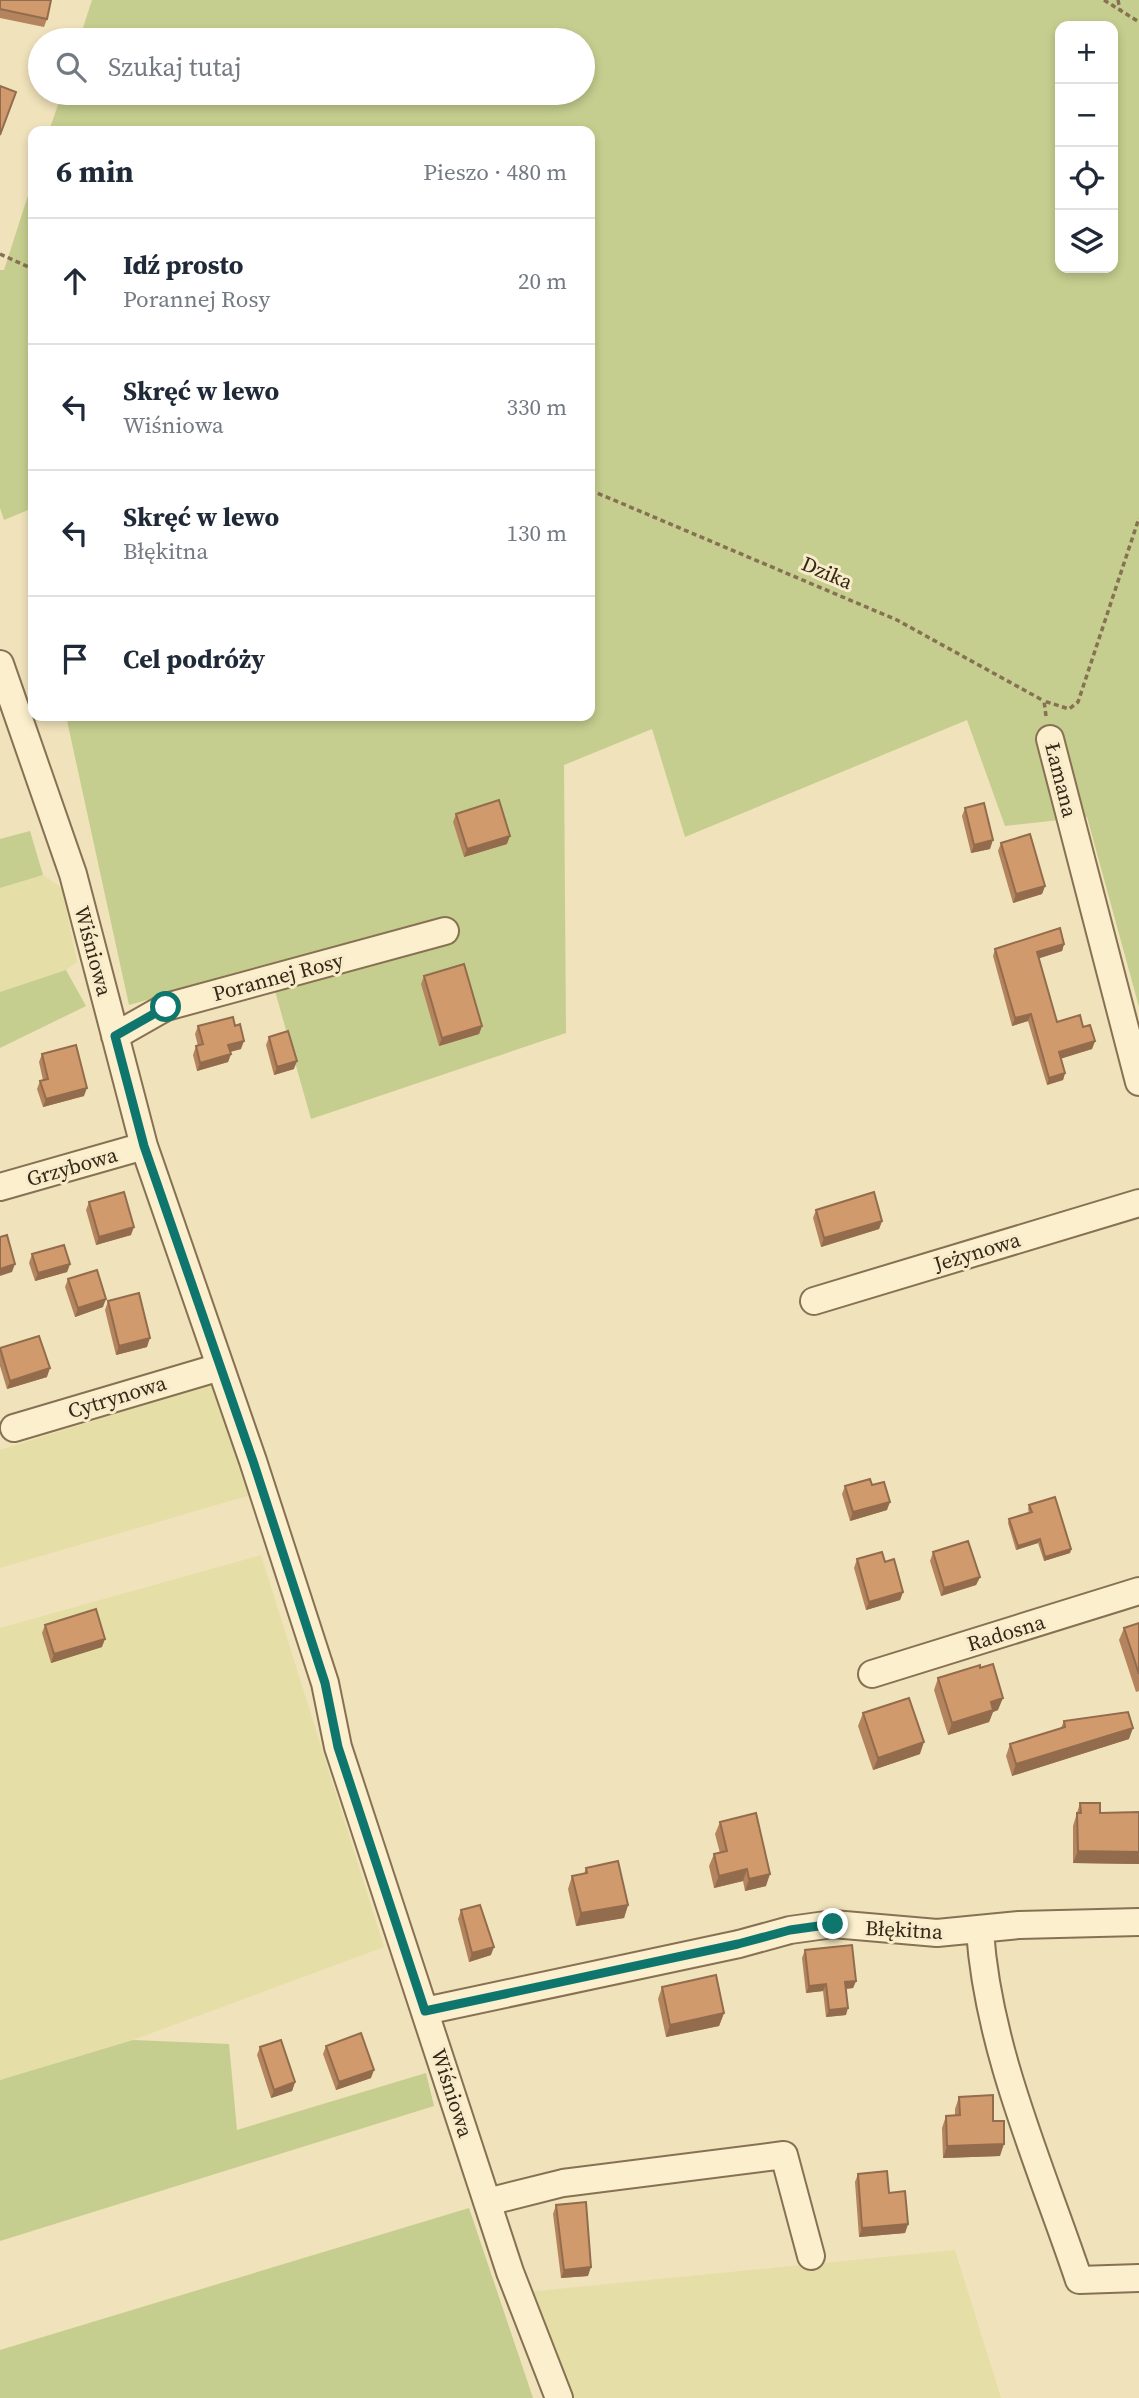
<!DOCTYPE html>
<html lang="pl">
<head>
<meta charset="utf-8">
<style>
  body { margin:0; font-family:"Source Serif 4",serif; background:#f2f2f3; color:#1f2937 }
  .controls { position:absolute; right:21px; top:21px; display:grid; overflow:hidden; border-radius:14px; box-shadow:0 4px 10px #0003 }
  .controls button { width:63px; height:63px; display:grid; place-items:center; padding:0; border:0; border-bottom:2px solid #e0e1e3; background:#fff; color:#1f2937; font:35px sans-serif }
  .stop { position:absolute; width:21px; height:21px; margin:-16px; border:5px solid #0f766e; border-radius:50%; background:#fff }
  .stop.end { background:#0f766e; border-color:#fff; box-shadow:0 2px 7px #0008 }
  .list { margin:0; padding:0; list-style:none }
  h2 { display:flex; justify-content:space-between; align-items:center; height:91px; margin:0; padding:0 28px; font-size:30px }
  h2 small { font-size:23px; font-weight:400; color:#747a83 }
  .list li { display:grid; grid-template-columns:46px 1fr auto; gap:21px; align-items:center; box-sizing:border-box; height:126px; padding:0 28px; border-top:2px solid #e0e1e3 }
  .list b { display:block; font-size:26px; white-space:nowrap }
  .list p { margin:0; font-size:23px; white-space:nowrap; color:#747a83 }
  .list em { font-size:23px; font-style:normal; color:#747a83 }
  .icon { flex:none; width:38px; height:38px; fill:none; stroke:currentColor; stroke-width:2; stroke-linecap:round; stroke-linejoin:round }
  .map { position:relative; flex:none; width:1139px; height:2398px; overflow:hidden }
  .search { position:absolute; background:#fff; box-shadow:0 4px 10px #0003; left:28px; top:28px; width:567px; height:77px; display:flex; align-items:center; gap:18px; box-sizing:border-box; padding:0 24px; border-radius:38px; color:#747a83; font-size:26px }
  .panel { position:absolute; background:#fff; box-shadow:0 4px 10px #0003; left:28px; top:126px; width:567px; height:595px; border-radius:14px }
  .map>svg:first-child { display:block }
</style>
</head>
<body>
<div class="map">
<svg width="1139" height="2398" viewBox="0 0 1139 2398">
  <rect width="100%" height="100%" fill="#f0e2ba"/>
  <!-- farmland -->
  <path fill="#e6dea7" d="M43,875L62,888L77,962L66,970L0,992V888Z
    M215,1383L254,1494L0,1568V1450Z
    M261,1555L384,1947L133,2040L0,2080V1628Z
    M955,2250L1001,2398H565L526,2292Z"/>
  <!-- green -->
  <path fill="#c5ce8e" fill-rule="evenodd" d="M92,0H1139V1007L1087,817L1005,826L967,720L685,837L652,729L564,765L566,1033L311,1119L268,966L129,1005L66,716H590V131H49L62,93H583V40H79ZM1060,26H1113V268H1060Z
    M33,180V508L4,520L0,508V270H4Z
    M30,831L43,875L0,888V839Z
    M66,970L86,1006L0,1048V992Z
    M133,2040L229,2044L237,2130L426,2073L434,2106L0,2241V2080Z
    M469,2208L533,2398H0V2350Z"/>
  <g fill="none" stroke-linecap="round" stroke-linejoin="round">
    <!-- minor casing -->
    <g stroke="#877153" stroke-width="30">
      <path id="minor" d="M0,664L73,874L144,1146L253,1461L325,1683L338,1747L510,2272L559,2398
        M1050,739L1139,1082
        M115,1036L166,1007L445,931
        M0,1187L144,1146
        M814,1301L1139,1203
        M14,1428L220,1367
        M872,1674L1139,1591
        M980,1931C988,2050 1041,2167 1079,2280L1139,2278
        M425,2011L739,1944L790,1930L833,1924L937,1933L1019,1925L1139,1922
        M487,2202L563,2183L784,2155L811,2256"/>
    </g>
    <!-- path -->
    <path stroke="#877153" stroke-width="3.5" stroke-dasharray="5 3.5" stroke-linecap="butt" d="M1104,0L1139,22
      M1118,0L1120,10
      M0,254L33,269
      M590,490L897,620L1044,701
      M1046,716L1044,701L1069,709L1078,702L1139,518"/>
    <!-- minor -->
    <use href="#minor" stroke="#fbefcd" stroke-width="26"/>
  </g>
  <!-- wall -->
  <path fill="#b4845e" d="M0,0L47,19L44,27L0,18Z
    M33,535V550L31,543Z
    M965,808L990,849L971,853L962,816Z
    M456,814L507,844L464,857L453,822Z
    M1001,843L1045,886L1042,894L1013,903L998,851Z
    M1064,944L1062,951L1039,958L1057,1022L1083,1027L1095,1041L1092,1049L1061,1058L1065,1073L1063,1080L1047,1085L1028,1021L1012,1026L993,956L995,949Z
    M424,976L482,1026L479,1034L439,1046L421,984Z
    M198,1026L241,1049L230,1052L231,1054L228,1062L197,1071L193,1055L196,1046H198L195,1034Z
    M269,1037L294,1069L274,1075L266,1045Z
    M42,1054L84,1096L43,1107L37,1089L40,1081L43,1080L39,1062Z
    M89,1202L131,1235L96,1245L86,1210Z
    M816,1210L882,1221L879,1229L821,1247L813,1218Z
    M32,1254L70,1264L67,1272L35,1281L29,1263Z
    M68,1279L103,1307L75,1317L65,1287Z
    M108,1301L147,1347L116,1355L105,1310Z
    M0,1348L47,1377L7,1389L0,1366Z
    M872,1485L887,1510L850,1521L842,1494L845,1486Z
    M1029,1505L1071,1549L1070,1553L1044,1561L1038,1543L1016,1550L1008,1523L1009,1519L1029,1513L1028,1509Z
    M933,1552L980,1577L976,1585L941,1596L930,1561Z
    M857,1559L885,1562L903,1592L900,1600L866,1610L854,1568Z
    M1139,1623V1691L1136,1692L1119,1640L1124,1628Z
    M45,1625L102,1647L51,1663L42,1633Z
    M980,1668L998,1710L993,1712L989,1722L948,1735L934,1690L938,1678Z
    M863,1713L920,1754L873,1770L858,1726Z
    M1064,1721L1129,1739L1012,1776L1006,1756L1010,1744L1061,1728Z
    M1080,1803L1100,1813L1139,1812V1864L1073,1863V1826Z
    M720,1822L766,1886L745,1891L743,1881L714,1888L709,1866L714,1854L720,1853L715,1834Z
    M586,1868L628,1905L624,1918L576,1926L568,1889L572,1876L584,1874Z
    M461,1910L491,1955L469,1962L458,1919Z
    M805,1950L856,1981L853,1988L846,1989V2015L826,2017L823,1991L806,1993L802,1958Z
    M662,1987L724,2013L719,2026L666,2037L658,1999Z
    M326,2046L371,2078L336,2090L323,2054Z
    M260,2047L295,2082L292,2091L271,2098L257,2055Z
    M959,2097L993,2121L1000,2156L943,2158L942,2128L946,2116L955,2115V2109Z
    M858,2174L889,2193L908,2224L905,2233L859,2237L855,2182Z
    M556,2205L588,2276L561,2278L553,2214Z"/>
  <!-- shaded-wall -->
  <path fill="#926c4c" d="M510,836L507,844L464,857L467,849Z
    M993,840L990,849L971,853L974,845Z
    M1045,886L1042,894L1013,903L1016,894Z
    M1064,944L1062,951L1034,960L1037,952Z
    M1031,1014L1028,1021L1012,1026L1015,1018Z
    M482,1026L479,1034L439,1046L442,1038Z
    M244,1041L241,1049L225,1053L228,1045Z
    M1095,1041L1092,1049L1057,1060L1059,1052Z
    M231,1054L228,1062L197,1071L200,1063Z
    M297,1061L294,1069L274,1075L277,1067Z
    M1065,1073L1063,1080L1047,1085L1049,1078Z
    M87,1088L84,1096L43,1107L46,1099Z
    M882,1221L879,1229L821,1247L824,1238Z
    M134,1227L131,1235L96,1245L99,1237Z
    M15,1264L12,1272L0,1276V1269Z
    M70,1264L67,1272L35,1281L38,1273Z
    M106,1299L103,1307L75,1317L78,1308Z
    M150,1338L147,1347L116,1355L119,1346Z
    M50,1368L47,1377L7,1389L10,1381Z
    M890,1502L887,1510L850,1521L853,1512Z
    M1040,1539L1038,1543L1016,1550L1018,1546Z
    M1071,1549L1070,1553L1044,1561L1045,1557Z
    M980,1577L976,1585L941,1596L944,1588Z
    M903,1592L900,1600L866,1610L869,1602Z
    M105,1639L102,1647L51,1663L54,1654Z
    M1003,1698L998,1710L993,1712L989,1722L948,1735L952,1723L991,1702Z
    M1133,1728L1129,1739L1012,1776L1016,1764Z
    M924,1742L920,1754L873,1770L878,1758Z
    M1078,1851L1139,1852V1864L1073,1863Z
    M747,1869L743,1881L714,1888L719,1876Z
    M770,1874L766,1886L745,1891L749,1879Z
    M628,1905L624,1918L576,1926L581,1913Z
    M494,1947L491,1955L469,1962L472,1953Z
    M856,1981L853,1988L843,1989L845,1982Z
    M826,1984L823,1991L806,1993L809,1986Z
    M848,2008L846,2015L826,2017L829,2010Z
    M724,2013L719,2026L666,2037L670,2025Z
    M374,2070L371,2078L336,2090L339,2082Z
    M295,2082L292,2091L271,2098L274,2090Z
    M1004,2144L1000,2156L943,2158L947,2146Z
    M908,2224L905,2233L859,2237L862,2228Z
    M591,2267L588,2276L561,2278L564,2270Z"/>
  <!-- building -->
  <path fill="#d19a6d" stroke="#926c4c" stroke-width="2" d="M0,0H51L47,19L0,9Z
    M0,86L16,92L0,135Z
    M499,800L510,836L467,849L456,814Z
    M984,803L993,840L974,845L965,808Z
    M1030,834L1045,886L1016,894L1001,843Z
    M1060,928L1064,944L1037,952L1057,1022L1080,1015L1083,1027L1090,1025L1095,1041L1059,1052L1065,1073L1049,1078L1031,1014L1015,1018L995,949Z
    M464,964L482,1026L442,1038L424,976Z
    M233,1017L235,1026L240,1024L244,1041L228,1045L231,1054L200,1063L196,1046L203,1044L198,1026Z
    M288,1031L297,1061L277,1067L269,1037Z
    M76,1045L87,1088L46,1099L40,1081L48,1079L42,1054Z
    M124,1192L134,1227L99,1237L89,1202Z
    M874,1192L882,1221L824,1238L816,1210Z
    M7,1235L15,1264L0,1269V1237Z
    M64,1245L70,1264L38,1273L32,1254Z
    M97,1270L106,1299L78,1308L68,1279Z
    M139,1293L150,1338L119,1346L108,1301Z
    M39,1336L50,1368L10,1381L0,1348Z
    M870,1479L872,1485L884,1482L890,1502L853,1512L845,1486Z
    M1055,1497L1071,1549L1045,1557L1040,1539L1018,1546L1009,1519L1032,1512L1029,1505Z
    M968,1541L980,1577L944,1588L933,1552Z
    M882,1552L885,1562L894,1559L903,1592L869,1602L857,1559Z
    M96,1609L105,1639L54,1654L45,1625Z
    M1139,1623V1674L1124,1628Z
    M993,1664L1003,1698L991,1702L993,1710L952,1723L938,1678L980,1665V1668Z
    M909,1698L924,1742L878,1758L863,1713Z
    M1128,1712L1133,1728L1016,1764L1010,1744L1065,1727L1064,1721Z
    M1080,1803H1100V1813L1139,1812V1852L1078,1851L1077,1813H1081Z
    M756,1813L770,1874L749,1879L747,1869L719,1876L714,1854L727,1851L720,1822Z
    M618,1861L628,1905L581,1913L572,1876L587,1873L586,1868Z
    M480,1905L494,1947L472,1953L461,1910Z
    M852,1945L856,1981L845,1982L848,2008L829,2010L826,1984L809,1986L805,1950Z
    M716,1975L724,2013L670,2025L662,1987Z
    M361,2033L374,2070L339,2082L326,2046Z
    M281,2040L295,2082L274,2090L260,2047Z
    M993,2095V2121H1004V2144L947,2146L946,2116L960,2115L959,2097Z
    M887,2171L889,2193L905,2191L908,2224L862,2228L858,2174Z
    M586,2202L591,2267L564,2270L556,2205Z"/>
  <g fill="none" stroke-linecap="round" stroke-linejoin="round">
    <!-- route -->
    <path stroke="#0f766e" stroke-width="9" d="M166,1007L115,1036L144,1146L253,1461L325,1683L338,1747L425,2011L738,1944L790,1930L833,1924"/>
  </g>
  <g text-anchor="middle" stroke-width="6" stroke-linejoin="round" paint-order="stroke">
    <!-- street labels -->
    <g font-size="21" fill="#352819" stroke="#f7ebc9">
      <text transform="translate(827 573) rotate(23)" y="7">Dzika</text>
      <text transform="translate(1061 780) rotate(76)" y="7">Łamana</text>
      <text transform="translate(93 951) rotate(75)" y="7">Wiśniowa</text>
      <text transform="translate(278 977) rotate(-15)" y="7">Porannej Rosy</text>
      <text transform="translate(72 1167) rotate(-16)" y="7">Grzybowa</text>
      <text transform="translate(977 1252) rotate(-17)" y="7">Jeżynowa</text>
      <text transform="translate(117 1397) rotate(-17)" y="7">Cytrynowa</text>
      <text transform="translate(1006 1633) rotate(-17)" y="7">Radosna</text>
      <text transform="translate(904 1930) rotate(3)" y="7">Błękitna</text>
      <text transform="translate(452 2093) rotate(72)" y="7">Wiśniowa</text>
    </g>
  </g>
</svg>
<div class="controls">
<button>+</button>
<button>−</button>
<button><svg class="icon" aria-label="locate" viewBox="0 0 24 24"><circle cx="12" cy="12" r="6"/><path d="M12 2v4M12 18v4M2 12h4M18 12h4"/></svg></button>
<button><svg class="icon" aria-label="layers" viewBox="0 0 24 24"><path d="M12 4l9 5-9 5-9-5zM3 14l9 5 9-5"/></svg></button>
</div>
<div class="stop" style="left:166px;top:1007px"></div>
<div class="stop end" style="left:833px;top:1924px"></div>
<div class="search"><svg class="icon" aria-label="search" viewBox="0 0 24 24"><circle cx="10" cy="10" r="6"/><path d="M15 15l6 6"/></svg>Szukaj tutaj</div>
<section class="panel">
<h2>6 min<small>Pieszo · 480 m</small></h2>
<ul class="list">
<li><svg class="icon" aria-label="ahead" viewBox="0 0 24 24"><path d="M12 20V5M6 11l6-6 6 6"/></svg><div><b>Idź prosto</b><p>Porannej Rosy</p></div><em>20 m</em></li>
<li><svg class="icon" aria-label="left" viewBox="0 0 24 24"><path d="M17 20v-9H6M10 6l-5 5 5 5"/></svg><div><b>Skręć w lewo</b><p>Wiśniowa</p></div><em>330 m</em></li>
<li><svg class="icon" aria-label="left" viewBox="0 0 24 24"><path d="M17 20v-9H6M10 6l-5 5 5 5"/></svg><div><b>Skręć w lewo</b><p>Błękitna</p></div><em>130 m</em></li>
<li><svg class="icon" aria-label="arrive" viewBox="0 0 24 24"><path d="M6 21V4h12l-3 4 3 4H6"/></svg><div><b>Cel podróży</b></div></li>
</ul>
</section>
</div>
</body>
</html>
